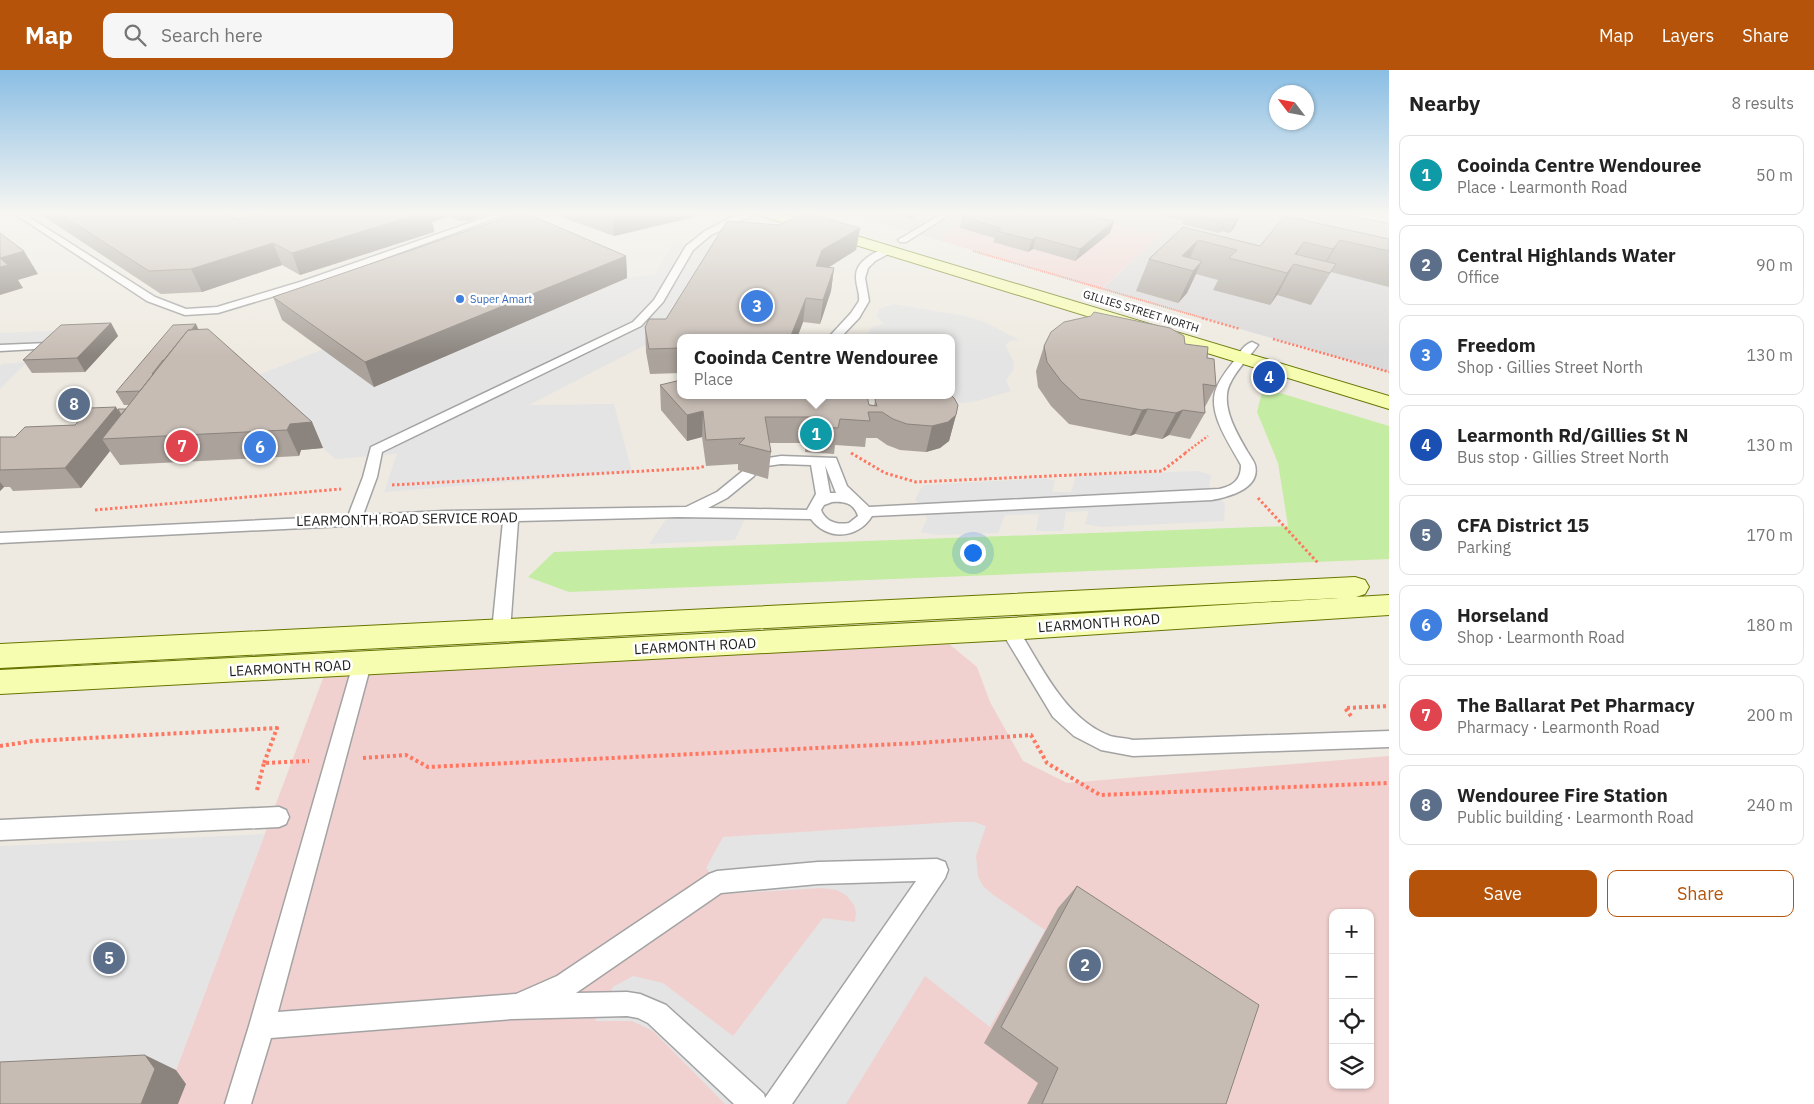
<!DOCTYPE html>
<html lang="en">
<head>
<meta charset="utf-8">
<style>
  body { margin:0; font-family:"IBM Plex Sans",sans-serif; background:#f6f6f6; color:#222 }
  .controls { position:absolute; right:15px; bottom:15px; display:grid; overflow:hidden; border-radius:10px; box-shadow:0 1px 4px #0004 }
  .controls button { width:45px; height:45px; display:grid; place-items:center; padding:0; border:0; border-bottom:1px solid #e0e0e0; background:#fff; color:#222; font:25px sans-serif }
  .compass { position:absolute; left:1269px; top:15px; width:45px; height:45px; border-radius:50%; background:#fff; box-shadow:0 1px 4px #0004; rotate:302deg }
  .you { position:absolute; left:972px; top:482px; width:18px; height:18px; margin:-12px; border:4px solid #fff; border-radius:50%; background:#1a73e8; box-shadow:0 0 0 8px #1a73e833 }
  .badge { display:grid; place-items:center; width:32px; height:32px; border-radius:50%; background:#b45309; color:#fff; font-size:16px; font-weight:700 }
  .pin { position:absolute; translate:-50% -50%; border:2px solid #fff; box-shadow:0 1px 5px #0006 }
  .popup { position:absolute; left:677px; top:264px; width:278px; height:65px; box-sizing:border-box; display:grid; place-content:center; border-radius:10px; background:#fff; filter:drop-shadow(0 1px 4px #0005); font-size:16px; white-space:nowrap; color:#767676 }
  .popup b { font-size:19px; color:#222 }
  .popup::after { content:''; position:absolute; left:50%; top:100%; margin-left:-10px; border:10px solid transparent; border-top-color:#fff }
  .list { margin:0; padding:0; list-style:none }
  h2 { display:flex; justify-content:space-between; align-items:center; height:65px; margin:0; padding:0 20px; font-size:21px }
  h2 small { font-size:16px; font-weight:400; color:#767676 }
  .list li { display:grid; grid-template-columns:32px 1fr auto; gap:15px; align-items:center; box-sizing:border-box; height:80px; margin:0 10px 10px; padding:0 10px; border:1px solid #e0e0e0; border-radius:10px }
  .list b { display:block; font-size:19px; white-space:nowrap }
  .list p { margin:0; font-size:16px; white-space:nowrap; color:#767676 }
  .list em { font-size:16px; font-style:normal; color:#767676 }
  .actions { display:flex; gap:10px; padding:15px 20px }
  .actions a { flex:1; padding:11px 0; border:1px solid #b45309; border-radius:10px; text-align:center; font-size:18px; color:#b45309 }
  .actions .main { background:#b45309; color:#fff }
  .icon { flex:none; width:28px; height:28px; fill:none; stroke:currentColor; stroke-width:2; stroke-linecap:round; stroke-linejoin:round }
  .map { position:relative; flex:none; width:1389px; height:1034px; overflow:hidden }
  header { display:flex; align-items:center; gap:30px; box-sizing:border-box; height:70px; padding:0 25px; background:#b45309; color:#fff }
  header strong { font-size:24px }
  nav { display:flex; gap:28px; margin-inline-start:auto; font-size:18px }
  .search { width:350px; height:45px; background:#f6f6f6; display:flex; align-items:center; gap:12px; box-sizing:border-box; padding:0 18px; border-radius:10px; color:#767676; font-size:19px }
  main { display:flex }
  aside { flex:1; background:#fff }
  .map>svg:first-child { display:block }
</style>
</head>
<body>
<header>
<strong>Map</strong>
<div class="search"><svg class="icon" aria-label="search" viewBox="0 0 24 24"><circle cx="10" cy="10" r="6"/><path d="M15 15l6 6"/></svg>Search here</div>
<nav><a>Map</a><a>Layers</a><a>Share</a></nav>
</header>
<main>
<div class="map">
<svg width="1389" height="1034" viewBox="0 0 1389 1034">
  <rect width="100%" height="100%" fill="#eeeae1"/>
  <!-- residential -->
  <path fill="#dad9d9" d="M841,142H978L938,170Z
    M1066,142H1389V302L1102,219L1159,165Z"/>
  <!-- commercial -->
  <path fill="#f1d1cf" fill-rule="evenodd" d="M978,142H1066L1160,165L1101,219L938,170Z
    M936,563L977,597L990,632L1023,691L1067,713L1389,686V1034H0V1008L176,1000L328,595ZM1333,843H1370V1015H1333Z"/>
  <!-- grass -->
  <path fill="#c5eca3" d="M1263,318L1389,356V489L569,522L528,507L554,482L1288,456L1278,393L1257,342Z"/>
  <!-- parking -->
  <path fill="#e4e4e4" d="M727,172L674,260L529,335L614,334L632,402L384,422L397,384L335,389L248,309L324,279L627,208L655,204L673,174Z
    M893,234L965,246L987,253L1019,270L1010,271L1005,275L1014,293L1013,300L1006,311L1011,321L977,331L962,333L936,332L951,325V268H863L872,257L883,254L877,246L879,239Z
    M70,260L53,277L0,278V263Z
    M27,292L0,319V296L3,294Z
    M1197,401L1211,405L1209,416L1225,434L1224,451L1102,457L1085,454L1089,441L1066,442L1063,461H1036L1039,444L1005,445L998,463L936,465L921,462L927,449L915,429L923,415L1044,408L1055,411L1052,422H1071L1076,406Z
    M671,442L747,444L735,470L649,474Z
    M954,752H974L986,756L976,786L978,806L983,816L992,824L1045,860L990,957L925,906L846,1034H725L653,961L632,951H595L613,917L633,906L663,913L733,966L823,848L855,852L856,842L854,835L847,826L837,820L821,818L725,824L706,798L723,767Z
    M265,764L176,1000L0,1008V776Z"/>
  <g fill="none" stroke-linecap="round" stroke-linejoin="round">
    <!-- lane casing -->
    <g stroke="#a3a3a3" stroke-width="3">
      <path id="lane" d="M12,142H21L155,227L186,239L217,237L300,212L501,142H512L308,216L218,243L185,245L147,231Z
        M749,142H760L711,165L693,180L663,232L641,256L382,382L377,407L363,445L445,441L686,437L717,422L744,400H754L756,403L754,406L727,428L708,438L807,440L816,424L811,395L781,394L767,396L760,392L762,389L781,386L836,388L847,416L869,437L1219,419C1233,416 1241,410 1241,395C1230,374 1209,346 1215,322C1218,311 1227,300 1234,291C1238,285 1244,274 1252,272L1258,275C1248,289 1229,307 1227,324C1225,344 1238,365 1247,381C1250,386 1254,391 1255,395C1261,419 1228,427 1212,430L872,446C858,469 827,471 811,449L678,447L518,451L510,561L507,566L501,568L495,566L492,561L503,451H445L0,473V463L348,446L363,407L371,377L633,252L654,230L686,176L705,161L728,149ZM825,395L836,423H830ZM832,432C844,431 854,433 858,446L849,453C836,455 826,452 821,440L824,435Z
        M945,142H954L906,172H900L898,170Z
        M889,177L892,178V182L875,191L868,198L865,208L869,231L859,248L840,268H828L851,243L859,231C860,223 856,216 856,207C855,191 876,181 889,177Z
        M49,273L53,274L55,276L53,278L0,281V275Z
        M1009,553L1015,554C1040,593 1064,649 1110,666C1117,668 1126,668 1133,670L1389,661V677L1133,686L1101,680L1074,666L1053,647L1000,559L1003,554Z
        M362,587L368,589L371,594L278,942L516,924L557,906L709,804L717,801L818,792L937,789L945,792L948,800L945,808L792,1034H734L648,953L638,948L627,946L512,949L271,968L251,1034H225L249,956L353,594L356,589ZM916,811L765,1028L764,1024L666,935L640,924L627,922L576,923L721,823L818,814Z
        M279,737L286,740L289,747L286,754L279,757L0,770V750Z"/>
    </g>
    <!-- street casing -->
    <g stroke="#a3a3a3" stroke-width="2">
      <path id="street" d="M1347,142H1374L1389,145V153L1349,145Z"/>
    </g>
    <!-- secondary casing -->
    <g stroke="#667600" stroke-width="2">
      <path id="secondary" d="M756,142H777L1389,326V339L758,145Z
        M1355,507L1365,510L1369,517L1365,524L1356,527L1389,525V545L1009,570L0,624V600L1009,548L1339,528L0,598V574Z"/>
    </g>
    <!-- path-far3 -->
    <path stroke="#ff7661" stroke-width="2" stroke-dasharray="1 1" stroke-linecap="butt" d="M884,142L904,147
      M973,181L1206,249"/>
    <!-- path-far2 -->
    <path stroke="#ff7661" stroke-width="2.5" stroke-dasharray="2 2" stroke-linecap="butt" d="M1202,248L1240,259
      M1273,269L1389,302
      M1185,383L1208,366"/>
    <!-- path-far1 -->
    <path stroke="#ff7661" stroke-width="3" stroke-dasharray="2.5 2.5" stroke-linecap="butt" d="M851,383L885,403L916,412L1162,401L1187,382
      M392,415L698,398L706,396
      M1258,428L1318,493
      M95,440L341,419"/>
    <!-- path -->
    <path stroke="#ff7661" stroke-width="4" stroke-dasharray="3 3" stroke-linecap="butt" d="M1351,646L1345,638L1389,636
      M0,676L33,671L277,658L264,693
      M363,688L406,685L428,697L919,673L1031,665L1047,693L1100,725L1389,713
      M257,720L264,693L309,691"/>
    <!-- lane -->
    <use href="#lane" fill="#fff" fill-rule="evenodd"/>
    <!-- street -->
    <use href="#street" fill="#fff" fill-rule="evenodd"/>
    <!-- secondary -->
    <use href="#secondary" fill="#f7fdb0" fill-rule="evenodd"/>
  </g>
  <!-- wall -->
  <path fill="#aaa29b" d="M37,142H223L238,149L264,142H493L468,151H460L449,146L432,152L434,159V162L300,205L282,195L202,222L161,224Z
    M547,142H694V147L614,166Z
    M886,142H923L911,149Z
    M1146,142H1187V143L1188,142H1242L1238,146H1240L1234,158L1229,163L1221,161L1219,163L1182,154L1185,146L1181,150Z
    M1285,146L1389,169V217L1331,202L1311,235L1277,225L1270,235L1213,220L1218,210L1196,204L1187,223L1178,233L1136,221L1149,189L1183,157L1260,176Z
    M962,147L1114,151L1110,163L1075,191L1033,179L1028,182L993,172L995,168L960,158Z
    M860,158L856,180L828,197L834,198L831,221L820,254L803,252L797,268H681V303L650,304L646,282L645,257L666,249Z
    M626,186L627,208L374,317L282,250L273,227Z
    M111,253L118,266L85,302L32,303L23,290Z
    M199,259L312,352L323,378L301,380L299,386L120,395L110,381L81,418L13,421L10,417H4L0,421V367H15L75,355L118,339H126L129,335H124L116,322Z
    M1185,274L1216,316L1205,337V343L1190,369L1169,365L1162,369L1135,364L1130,366L1069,354L1051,336L1038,317L1036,301L1044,276Z
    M660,315L874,335L877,325L956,345L949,371L940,378L926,382L900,380L887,375L877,368H866L865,377L835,375L834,384L805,382L806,373H769L771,382L768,409L738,400V394L706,396L702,367L687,371L661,340Z
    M1077,816L1226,1034H1027L1038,1013L984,973L1058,838Z"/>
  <!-- shaded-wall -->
  <path fill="#8b847e" d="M421,142H448L449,146L432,152L434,159V162L300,205L292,183Z
    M466,142H493L468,151Z
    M625,142H694V147L614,166L613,145Z
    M912,142H923L911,149Z
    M1186,142H1187L1185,146L1181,150L1184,144Z
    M1237,142H1242L1232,152Z
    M1240,146L1234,158L1229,163L1235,151Z
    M1226,149L1221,161L1219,163L1224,152Z
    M1114,151L1110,163L1075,191L1080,179Z
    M860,158L856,180L820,203L816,196L822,180Z
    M1036,167L1033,179L1028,182L1032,170Z
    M1198,170L1185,199L1182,186Z
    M1340,170L1322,200H1321L1333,179Z
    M1304,172L1286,203L1295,184Z
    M273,173L282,195L202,222L191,199Z
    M24,181L38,204L18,210L23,218L0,225V188Z
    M626,186L627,208L374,317L365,292Z
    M1202,191L1187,223L1178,233L1193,201Z
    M1294,194L1277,225L1270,235L1287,203Z
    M834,198L831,221L820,254L823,230Z
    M806,228L803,252L797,268H790Z
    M111,253L118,266L85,302L77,288Z
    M196,254L202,267L167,290Z
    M116,337L122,347L102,369L110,381L81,418L65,398Z
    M1148,339L1135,364L1130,366L1142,340Z
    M1183,340L1169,365L1162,369L1176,343Z
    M703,341L702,367L687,371V345Z
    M956,345L949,371L940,378L926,382L932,356Z
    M312,352L323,378L301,380L299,386L287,360L290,354Z
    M0,412L4,417L0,421Z
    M145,985L176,1000L186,1014L178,1034H141Z"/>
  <!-- building -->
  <path fill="#c6bcb4" stroke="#8b847e" d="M57,142H223L238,149L264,142H425L292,183L273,173L191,199L149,201Z
    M523,142L626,186L365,292L273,227Z
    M604,142H625L613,145Z
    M971,142H1074L1114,151L1080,179L1036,167L1032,170L997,161L1001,158L962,147Z
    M1172,142H1186L1184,144Z
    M1188,142H1219L1240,146L1235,151L1226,149L1224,152L1187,143Z
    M806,143L860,158L822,180L816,196L834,198L823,230L806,228L790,268H750L729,265V268H681V278L649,279L645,257L649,249H666L727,151L779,155Z
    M1285,146L1389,169V181L1340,170L1333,179L1304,172L1295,184L1336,194L1330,203L1294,194L1287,203L1229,188L1237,180L1198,170L1182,186L1202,191L1193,201L1149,189L1183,157L1260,176Z
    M0,163L24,181L0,188Z
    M0,188L8,195L0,197Z
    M1094,242L1170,258L1184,266L1185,274L1208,277L1207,288L1214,289L1216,316L1203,314L1205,343L1183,340L1176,343L1148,339L1142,340L1080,329L1061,311L1047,292L1044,276L1051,262L1064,252L1091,246Z
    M111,253L77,288L23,290L61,255Z
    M196,254L191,260H188L164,290H163L152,304L154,303L140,321L116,322L173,255Z
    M208,259L312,352L290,354L287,360L102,369L188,260Z
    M681,310V325H860V326H867L869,335L877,336L875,330L877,325H951L954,328L958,335L956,345L948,352L932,356L907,354L893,349L882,342H868L870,351L840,349L838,358L808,356L810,347H765L771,382L739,374L745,368L706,370L703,341L687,345L660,315Z
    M116,337L65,398L0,400V367H15L25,357L75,355L90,338Z
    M118,339H126L121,345Z
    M1077,816L1259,935L1226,1034H1042L1058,998L1001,957Z
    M145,985L155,999L141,1034H0V992Z"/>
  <!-- sky -->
  <linearGradient id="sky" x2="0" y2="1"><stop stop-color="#8abee4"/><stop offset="0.5" stop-color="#f7f6f2"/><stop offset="1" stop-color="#f7f6f2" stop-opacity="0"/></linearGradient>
  <rect width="1389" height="286" fill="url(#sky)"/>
  <!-- markers -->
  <circle fill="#3f7fe0" stroke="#fff" stroke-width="2" cx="460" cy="229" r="5"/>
  <g text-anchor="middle" stroke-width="5" stroke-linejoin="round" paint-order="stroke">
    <!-- far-shop labels -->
    <g font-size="11" fill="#366cbe" stroke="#fff" text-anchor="start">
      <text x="470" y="233">Super Amart</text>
    </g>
    <!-- far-street labels -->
    <g font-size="11" fill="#1c1c1c" stroke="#fff">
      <text transform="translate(1141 241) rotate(17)" y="4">GILLIES STREET NORTH</text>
    </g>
    <!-- street labels -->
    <g font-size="14" fill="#1c1c1c" stroke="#fff">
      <text transform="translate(407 449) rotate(-1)" y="5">LEARMONTH ROAD SERVICE ROAD</text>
      <text transform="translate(1099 553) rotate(-4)" y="5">LEARMONTH ROAD</text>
      <text transform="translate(695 576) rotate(-3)" y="5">LEARMONTH ROAD</text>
      <text transform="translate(290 598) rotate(-3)" y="5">LEARMONTH ROAD</text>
    </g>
  </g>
</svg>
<div class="controls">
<button>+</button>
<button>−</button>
<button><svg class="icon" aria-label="locate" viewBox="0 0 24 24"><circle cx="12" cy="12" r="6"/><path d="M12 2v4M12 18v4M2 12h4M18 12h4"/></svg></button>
<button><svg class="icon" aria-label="layers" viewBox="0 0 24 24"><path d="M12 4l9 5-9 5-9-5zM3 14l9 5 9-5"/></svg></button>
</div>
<svg class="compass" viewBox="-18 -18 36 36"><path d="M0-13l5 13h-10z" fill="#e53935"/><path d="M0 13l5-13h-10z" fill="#767676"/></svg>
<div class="you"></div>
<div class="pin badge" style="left:816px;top:364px;background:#0f9aa8">1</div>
<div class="popup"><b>Cooinda Centre Wendouree</b>Place</div>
<div class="pin badge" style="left:1085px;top:895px;background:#5c6f8a">2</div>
<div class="pin badge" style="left:757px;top:236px;background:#3f7fe0">3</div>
<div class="pin badge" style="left:1269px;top:307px;background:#1a4fb4">4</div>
<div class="pin badge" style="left:109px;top:888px;background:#5c6f8a">5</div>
<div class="pin badge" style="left:260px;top:377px;background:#3f7fe0">6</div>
<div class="pin badge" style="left:182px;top:376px;background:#e0444e">7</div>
<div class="pin badge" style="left:74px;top:334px;background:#5c6f8a">8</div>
</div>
<aside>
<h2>Nearby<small>8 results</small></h2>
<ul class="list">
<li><span class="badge" style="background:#0f9aa8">1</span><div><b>Cooinda Centre Wendouree</b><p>Place · Learmonth Road</p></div><em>50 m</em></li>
<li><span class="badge" style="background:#5c6f8a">2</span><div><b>Central Highlands Water</b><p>Office</p></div><em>90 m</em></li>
<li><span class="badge" style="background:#3f7fe0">3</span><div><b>Freedom</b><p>Shop · Gillies Street North</p></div><em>130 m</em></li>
<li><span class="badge" style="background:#1a4fb4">4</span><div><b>Learmonth Rd/Gillies St N</b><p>Bus stop · Gillies Street North</p></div><em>130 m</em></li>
<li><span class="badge" style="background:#5c6f8a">5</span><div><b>CFA District 15</b><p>Parking</p></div><em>170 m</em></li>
<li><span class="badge" style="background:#3f7fe0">6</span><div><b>Horseland</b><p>Shop · Learmonth Road</p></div><em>180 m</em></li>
<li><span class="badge" style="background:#e0444e">7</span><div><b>The Ballarat Pet Pharmacy</b><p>Pharmacy · Learmonth Road</p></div><em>200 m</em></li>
<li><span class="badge" style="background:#5c6f8a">8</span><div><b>Wendouree Fire Station</b><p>Public building · Learmonth Road</p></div><em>240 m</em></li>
</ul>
<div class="actions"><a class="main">Save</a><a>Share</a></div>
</aside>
</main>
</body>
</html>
